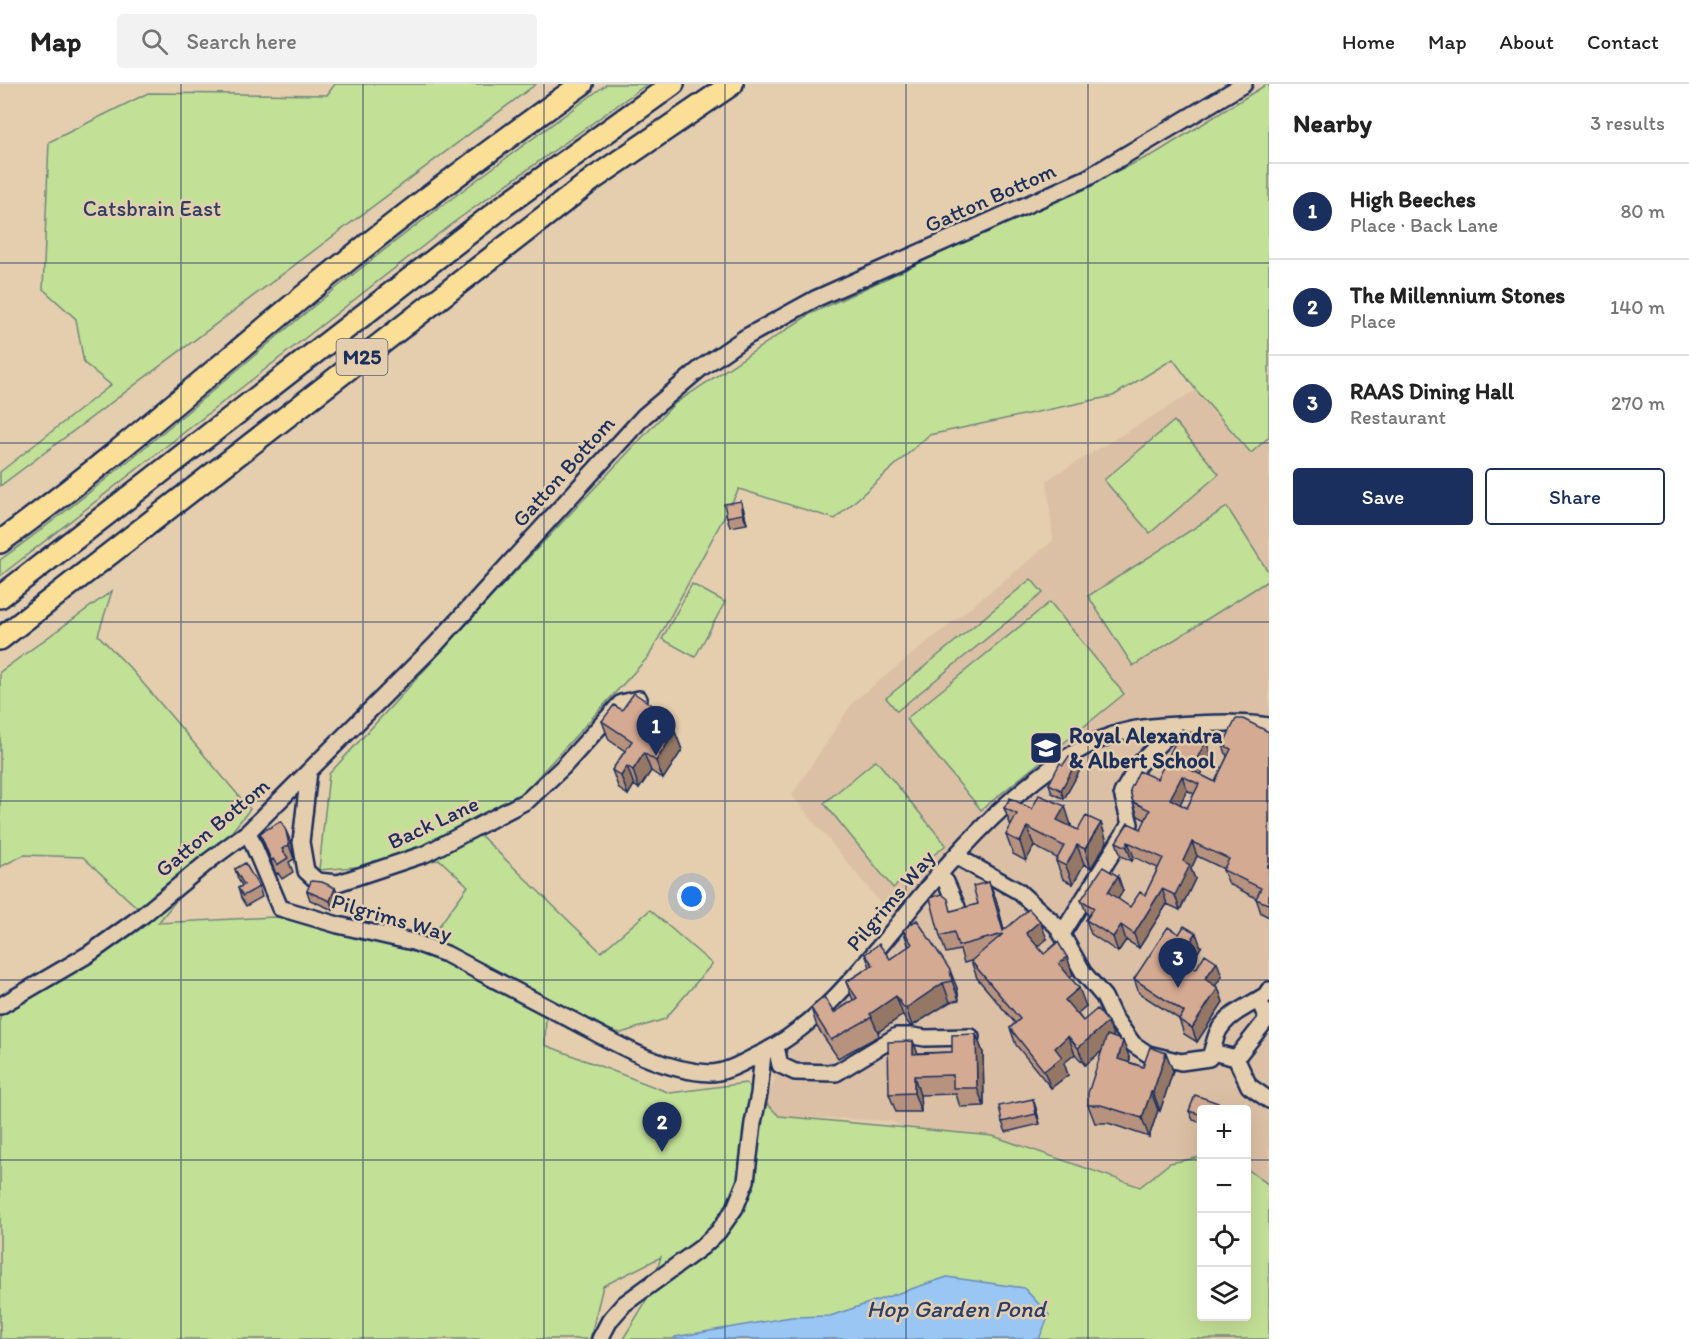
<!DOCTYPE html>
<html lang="en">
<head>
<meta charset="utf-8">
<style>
  body { margin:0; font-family:Itim,sans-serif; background:#f2f2f2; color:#222 }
  .controls { position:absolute; right:18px; bottom:18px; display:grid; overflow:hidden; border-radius:6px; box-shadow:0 6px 24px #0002 }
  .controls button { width:54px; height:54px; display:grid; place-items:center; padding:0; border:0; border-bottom:2px solid #e0e0e0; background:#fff; color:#222; font:30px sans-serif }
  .you { position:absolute; left:692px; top:813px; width:21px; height:21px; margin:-15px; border:4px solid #fff; border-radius:50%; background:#1a73e8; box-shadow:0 0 0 9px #1a73e833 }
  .badge { display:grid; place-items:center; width:39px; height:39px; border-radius:50%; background:#1b2f5e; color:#fff; font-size:20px; font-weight:700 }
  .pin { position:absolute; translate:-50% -50px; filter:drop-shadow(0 2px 3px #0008) }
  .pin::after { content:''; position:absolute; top:32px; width:21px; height:18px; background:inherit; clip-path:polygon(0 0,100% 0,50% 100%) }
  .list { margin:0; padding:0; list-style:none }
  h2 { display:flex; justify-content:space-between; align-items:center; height:78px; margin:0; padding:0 24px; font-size:26px }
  h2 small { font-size:20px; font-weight:400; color:#767676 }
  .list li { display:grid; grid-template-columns:39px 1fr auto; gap:18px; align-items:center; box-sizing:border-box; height:96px; padding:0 24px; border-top:2px solid #e0e0e0 }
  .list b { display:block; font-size:22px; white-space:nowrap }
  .list p { margin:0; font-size:20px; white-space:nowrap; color:#767676 }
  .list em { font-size:20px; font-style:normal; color:#767676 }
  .actions { display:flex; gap:12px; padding:18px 24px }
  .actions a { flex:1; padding:14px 0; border:2px solid #1b2f5e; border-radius:6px; text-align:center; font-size:21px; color:#1b2f5e }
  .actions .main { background:#1b2f5e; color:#fff }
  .icon { flex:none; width:33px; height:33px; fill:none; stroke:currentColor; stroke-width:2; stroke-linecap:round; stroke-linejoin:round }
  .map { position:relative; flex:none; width:1269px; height:1255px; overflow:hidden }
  header { display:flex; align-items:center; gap:36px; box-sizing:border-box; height:84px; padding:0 30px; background:#fff; border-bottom:2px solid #e0e0e0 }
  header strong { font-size:28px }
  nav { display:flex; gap:33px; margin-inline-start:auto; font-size:21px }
  .search { width:420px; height:54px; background:#f2f2f2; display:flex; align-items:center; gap:15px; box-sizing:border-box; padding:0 21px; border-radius:6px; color:#767676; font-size:22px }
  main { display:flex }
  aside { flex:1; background:#fff }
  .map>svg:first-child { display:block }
</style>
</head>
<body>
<header>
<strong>Map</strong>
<div class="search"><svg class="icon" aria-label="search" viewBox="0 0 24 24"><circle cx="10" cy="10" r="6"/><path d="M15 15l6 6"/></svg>Search here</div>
<nav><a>Home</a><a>Map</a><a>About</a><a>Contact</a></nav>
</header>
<main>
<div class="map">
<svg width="1269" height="1255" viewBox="0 0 1269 1255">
  <rect width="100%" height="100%" fill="#e4ceae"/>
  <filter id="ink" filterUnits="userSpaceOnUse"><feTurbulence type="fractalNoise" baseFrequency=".0167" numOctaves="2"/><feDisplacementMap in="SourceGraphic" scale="12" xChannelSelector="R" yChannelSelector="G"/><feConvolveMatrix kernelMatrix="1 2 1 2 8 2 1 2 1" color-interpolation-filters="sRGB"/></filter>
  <g filter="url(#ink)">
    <!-- built -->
    <path fill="#dcc0a5" d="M1196,306L1251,369L1269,353V1101L1247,1085L1246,1026H1202L1201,1073L1170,1079L1140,1103L993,1052L903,1043L891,1037L779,1032L766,1018L775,995L769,979L845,911L902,845L792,711L853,618L1053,457L1047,396Z"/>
    <!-- green -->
    <path fill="#c3e097" stroke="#6f887a" stroke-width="1.5" d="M335,0H536L0,402V388L111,301L84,279L76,235L43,205L49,58L148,9L327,11Z
      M607,0H647L450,141L0,492V476C113,395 217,301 325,213C416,139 512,70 607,0Z
      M1267,0H1269V353L1251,369L1196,306L1173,275L1113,312L929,351L835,435L739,405L649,572L524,708L471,742L601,868L650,826L712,880L665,935L621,949L546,930L545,961L670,1009L746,999L779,1032L993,1052L1140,1103L1170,1079L1201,1073L1202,1232H1246L1247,1085L1269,1101V1255H623L645,1219L661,1173L603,1202L590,1255H0V931L40,907L147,833L83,773L24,771L0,783V588L112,507L98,551L131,585L250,725L158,839L274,833L434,849L468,802L440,776L319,786L329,690L498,506L674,320L810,230L1156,69Z
      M1174,337L1219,390L1150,449L1104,396Z
      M1227,423L1269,489V496L1133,582L1088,512Z
      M1031,495L1043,509L897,627L886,614Z
      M692,500L725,518L695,573L662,555Z
      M1050,518L1124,610L981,726L906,635Z
      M876,676L946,761L893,804L824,719Z"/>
    <!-- water -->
    <path fill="#99c6f3" stroke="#678ab7" stroke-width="1.5" d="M947,1193L1024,1204L1049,1231L1039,1255H674L675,1253L791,1233L830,1232Z"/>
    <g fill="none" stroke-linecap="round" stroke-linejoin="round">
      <!-- minor casing -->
      <g stroke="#1b2f5e" stroke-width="20">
        <path id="minor" d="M309,687L301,758L306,787L317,797L338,799L425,770L528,716L563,683L621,619L639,615
          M248,748L280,824L338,841L413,858L446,870C486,891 527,913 568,934C612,957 659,987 710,989C725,989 742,979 756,972C815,945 859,888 899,839C951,773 1046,663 1131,646C1152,642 1174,641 1195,640C1220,639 1245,638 1269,642
          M956,772L1018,807L1057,842L1083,888L1104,913L1113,932L1133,960L1148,970L1181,978L1209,974C1214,965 1214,955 1219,946C1229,929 1249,922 1266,911L1269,906
          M938,790L946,798L957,823
          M1062,850L1130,740L1122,709L1139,680L1178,641
          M0,922L89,870L142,832L210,776L248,748L436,560L644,332L701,284L746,253L815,215L1087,94L1244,0
          M776,963L780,981L795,988L836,989L897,952H913L925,954L971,953
          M1212,968L1236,974L1267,935L1259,916
          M1236,974L1249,1002L1269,1016
          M600,1255L610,1236L624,1220L702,1163L718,1148L735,1124L746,1097L753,1039L759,1010L763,969"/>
      </g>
      <!-- highway casing -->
      <g stroke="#1b2f5e" stroke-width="26">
        <path id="highway" d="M0,458C114,375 219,281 328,192C411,125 496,61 582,0
          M0,513L505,121L673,0
          M0,555L593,95L732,0"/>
      </g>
      <!-- minor -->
      <use href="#minor" stroke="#e4ceae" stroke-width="15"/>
      <!-- highway -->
      <use href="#highway" stroke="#fbdf96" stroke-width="21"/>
    </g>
    <!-- wall -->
    <path fill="#b7927e" stroke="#1b2f5e" stroke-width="1.5" fill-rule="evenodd" d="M741,417L744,427L747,440L730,443L727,433Z
      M622,626L662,639L675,648L682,666L663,695L651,687L639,705L634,701L628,711L619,705L612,686L625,667L609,656L602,637Z
      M1269,648V833L1261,829L1256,814L1229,800L1223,786L1224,785L1197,772L1191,785L1195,795L1180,826L1167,820L1139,864L1126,856L1118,868L1091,850L1086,836L1089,832L1087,830L1081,816L1118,792L1123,807L1118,815L1130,823L1145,811L1158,784L1134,773L1132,777L1121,772L1116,758L1141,745L1146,736L1138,732L1133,718L1157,695L1211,671L1201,691L1215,698L1227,673L1223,661ZM1187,706L1194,710L1187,724L1180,720Z
      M1077,677L1080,686L1064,715L1052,709L1049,700L1063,681Z
      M1004,724L1032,725L1071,741L1070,743L1078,746L1101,739L1107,758L1091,784L1084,780L1073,800L1063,795L1056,777L1057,774L1034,762L1026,777L1013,770L1006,751L1011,742Z
      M286,747L292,761L294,775L289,778L293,788L282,795L278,789L276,790L260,749Z
      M235,785L259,803L262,813L246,822L241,814L238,804L242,802L238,795Z
      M989,798L996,815L1004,846L1047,855L1037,863L1044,870L1067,873L1073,891L1070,893L1086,922L1077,929L1083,937L1114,954L1130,975L1129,978L1143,983L1166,969L1173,987L1160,1027L1158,1026L1149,1053L1108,1039H1095L1088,1021L1102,966L1085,981L1075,970L1064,979L1068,991L1051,1004L1016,961L1010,944L1015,939L977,894L971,877L964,879L960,866L946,869L940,852L952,827L978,820Z
      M335,804L339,813L333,826L310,816L307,807Z
      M917,836L957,904L959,916L950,918L912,942H910L903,931L878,948L879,952L838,974L817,943L811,924L834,929L853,916L846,898L870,883L865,870L890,875L909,863L903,846Z
      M1201,863L1190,881L1196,885L1222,892L1215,902L1218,904L1223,918L1197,958L1184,950L1179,935L1139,909L1134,895Z
      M976,950L983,969L984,1022L960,1023L956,1010L920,1011L921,1028H896L889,1010L913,957L917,969L952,968Z
      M1033,1015L1040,1040L1006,1048L1002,1038Z
      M1202,1026V1039L1193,1036L1189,1027Z"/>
    <!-- shaded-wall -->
    <path fill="#957766" stroke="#1b2f5e" stroke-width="1.5" d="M741,417L744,427L747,440L743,430Z
      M658,625L664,644L653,632Z
      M675,648L682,666L663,695L656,677Z
      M1206,657L1211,671L1197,699L1191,686Z
      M644,669L651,687L639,705L633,686Z
      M1077,677L1080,686L1064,715L1061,706Z
      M627,682L634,701L628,711L621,692Z
      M1182,692L1187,706L1176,729L1170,715Z
      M1065,722L1071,741L1064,755L1057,736Z
      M1101,739L1107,758L1091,784L1085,765Z
      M1027,743L1034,762L1026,777L1020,758Z
      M286,747L292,761L294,775L289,761Z
      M1128,758L1134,773L1132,777L1127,763Z
      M1192,758L1197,772L1191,785L1195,795L1180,826L1175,811L1183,777Z
      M1077,761L1084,780L1073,800L1066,782Z
      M1118,792L1123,807L1113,823L1108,808Z
      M989,798L996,815L1009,865L1003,847Z
      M335,804L339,813L333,826L330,817Z
      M1162,805L1167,820L1139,864L1134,850Z
      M1040,837L1047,855L1032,867L1026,849Z
      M1121,841L1126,856L1118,868L1113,853Z
      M1196,849L1201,863L1185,889L1180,875Z
      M1067,873L1073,891L1065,898L1059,880Z
      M1217,878L1222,892L1210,910L1205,895Z
      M950,886L957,904L959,916L952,897Z
      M943,899L950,918L912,942L906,924Z
      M1079,904L1086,922L1072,934L1065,916Z
      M1218,904L1223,918L1197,958L1192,944Z
      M896,912L903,931L878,948L870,930Z
      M1108,938L1115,956L1085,981L1078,964Z
      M976,950L983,969L984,1022L977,1004Z
      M1068,952L1075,970L1064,979L1068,991L1051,1004L1044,987L1055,964Z
      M913,957L920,975L913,970Z
      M1123,957L1130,975L1124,993L1118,975Z
      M1166,969L1173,987L1160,1027L1153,1008Z
      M914,992L920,1011L921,1028L914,1009Z
      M1151,1008L1158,1026L1149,1053L1142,1034Z
      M1033,1015L1036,1024L1040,1040L1036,1030Z"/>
    <!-- building -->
    <path fill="#d5aa92" stroke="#1b2f5e" stroke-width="1.5" fill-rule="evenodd" d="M741,417L743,430L727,433L724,420Z
      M634,609L658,625L653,632L675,648L656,677L644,669L633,686L627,682L621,692L612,686L632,657L602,637L614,621L622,626Z
      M1236,635H1243L1269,648V779L1267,783L1269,784V818L1268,820L1256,815L1261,804L1223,786L1229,775L1192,758L1183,777L1190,781L1175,811L1162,805L1134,850L1121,841L1113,853L1086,836L1094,824L1081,816L1103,783L1118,792L1108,808L1130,823L1140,808L1145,811L1163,774L1128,758L1127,763L1116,758L1128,739L1141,745L1150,726L1133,718L1130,706L1139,687L1157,695L1182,645L1206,657L1191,686L1215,698L1231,665L1223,661ZM1182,692L1199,700L1187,724L1170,715Z
      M1069,672L1077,677L1061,706L1049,700L1060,679L1063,681Z
      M1039,711L1065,722L1057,736L1078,746L1086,732L1101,739L1085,765L1077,761L1066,782L1056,777L1064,762L1027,743L1020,758L1006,751L1017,730L1004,724L1010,714L1032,725Z
      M281,737L286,747L289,761L282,765L288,774L277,781L273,775L271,776L260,749Z
      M245,779L259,803L243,812L238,804L244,801L235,785Z
      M311,797L322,798L335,804L330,817L307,807Z
      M989,798L1003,847L1029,825L1040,837L1026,849L1044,870L1058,858L1067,873L1059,880L1079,904L1065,916L1083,937L1097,925L1108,938L1078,964L1068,952L1055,964L1062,973L1044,987L1010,944L1020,935L971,877L1003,850L958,862L954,848L940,852L930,814L942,810L948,815L951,827L978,820L973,802Z
      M917,836L950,886L952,897L943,899L906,924H904L896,912L870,930L872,933L831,956L811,924L824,913L834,929L857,914L846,898L873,881L865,870L879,860L890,875L912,860L903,846Z
      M1184,842L1196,849L1180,875L1196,885L1205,870L1217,878L1205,895L1218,904L1192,944L1179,936L1184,928L1134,895L1168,843L1179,850Z
      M976,950L977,1004H953V991L914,992V1009L889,1010L888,958L913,957V970L952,968V951Z
      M1107,951L1123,957L1118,975L1143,983L1150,963L1166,969L1153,1008H1151L1142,1034L1101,1021H1088V1009Z
      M1195,1011L1221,1020L1220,1026H1202V1031L1189,1027Z
      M1033,1015L1036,1030L1002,1038L999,1022Z"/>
  </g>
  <!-- grid -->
  <path fill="none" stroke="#1b2f5e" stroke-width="1.5" stroke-opacity="0.55" d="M181,0V1255M363,0V1255M544,0V1255M725,0V1255M906,0V1255M1088,0V1255M0,179H1269M0,359H1269M0,538H1269M0,717H1269M0,896H1269M0,1076H1202M1246,1076H1269"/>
  <!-- icons -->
  <defs>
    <g id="school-square" transform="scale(1.725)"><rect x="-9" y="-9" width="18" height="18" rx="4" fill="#1b2f5e" stroke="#e4ceae"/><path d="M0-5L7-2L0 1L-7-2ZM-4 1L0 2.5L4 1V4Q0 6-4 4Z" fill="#fff"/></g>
  </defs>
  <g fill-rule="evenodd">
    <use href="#school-square" x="1046" y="664"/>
  </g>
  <g text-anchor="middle" stroke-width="5" stroke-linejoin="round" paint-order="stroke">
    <!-- shield labels -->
    <rect fill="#e4ceae" stroke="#575f76" stroke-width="1.5" x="336.5" y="255" width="51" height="36" rx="4.5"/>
    <g font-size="21" font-weight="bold" fill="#1b2f5e">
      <text x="362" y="280">M25</text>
    </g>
    <!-- street labels -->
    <g font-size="22" fill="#1b2f5e" stroke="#e4ceae">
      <text transform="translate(990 113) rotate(-24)" y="8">Gatton Bottom</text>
      <text transform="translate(563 387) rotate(-48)" y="8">Gatton Bottom</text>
      <text transform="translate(433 738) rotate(-25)" y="8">Back Lane</text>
      <text transform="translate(212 743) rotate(-40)" y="8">Gatton Bottom</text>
      <text transform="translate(890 816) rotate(-50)" y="8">Pilgrims Way</text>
      <text transform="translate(392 833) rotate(16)" y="8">Pilgrims Way</text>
    </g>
    <!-- park labels -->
    <g font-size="22" fill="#2c4164" stroke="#e4ceae">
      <text x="152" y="132">Catsbrain East</text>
    </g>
    <!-- poi labels -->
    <g font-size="22" font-weight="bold" fill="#1b2f5e" stroke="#e4ceae" text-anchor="start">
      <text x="1069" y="659">Royal Alexandra<tspan x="1069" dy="25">&amp; Albert School</tspan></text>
    </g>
    <!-- water labels -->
    <g font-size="24" font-style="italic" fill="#283e6d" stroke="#e4ceae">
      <text x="956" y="1233">Hop Garden Pond</text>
    </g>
  </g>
</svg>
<div class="controls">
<button>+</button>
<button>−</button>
<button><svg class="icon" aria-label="locate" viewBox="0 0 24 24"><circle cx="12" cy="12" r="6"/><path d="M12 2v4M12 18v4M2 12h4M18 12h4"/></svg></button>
<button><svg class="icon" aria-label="layers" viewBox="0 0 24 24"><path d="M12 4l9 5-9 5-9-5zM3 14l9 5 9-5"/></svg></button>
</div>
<div class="you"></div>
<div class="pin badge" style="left:656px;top:672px">1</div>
<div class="pin badge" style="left:662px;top:1068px">2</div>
<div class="pin badge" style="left:1178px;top:904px">3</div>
</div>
<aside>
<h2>Nearby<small>3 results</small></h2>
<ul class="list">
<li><span class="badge">1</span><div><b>High Beeches</b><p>Place · Back Lane</p></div><em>80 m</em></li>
<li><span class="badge">2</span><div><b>The Millennium Stones</b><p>Place</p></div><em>140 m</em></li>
<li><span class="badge">3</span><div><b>RAAS Dining Hall</b><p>Restaurant</p></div><em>270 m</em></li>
</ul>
<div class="actions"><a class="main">Save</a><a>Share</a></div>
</aside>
</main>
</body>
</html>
